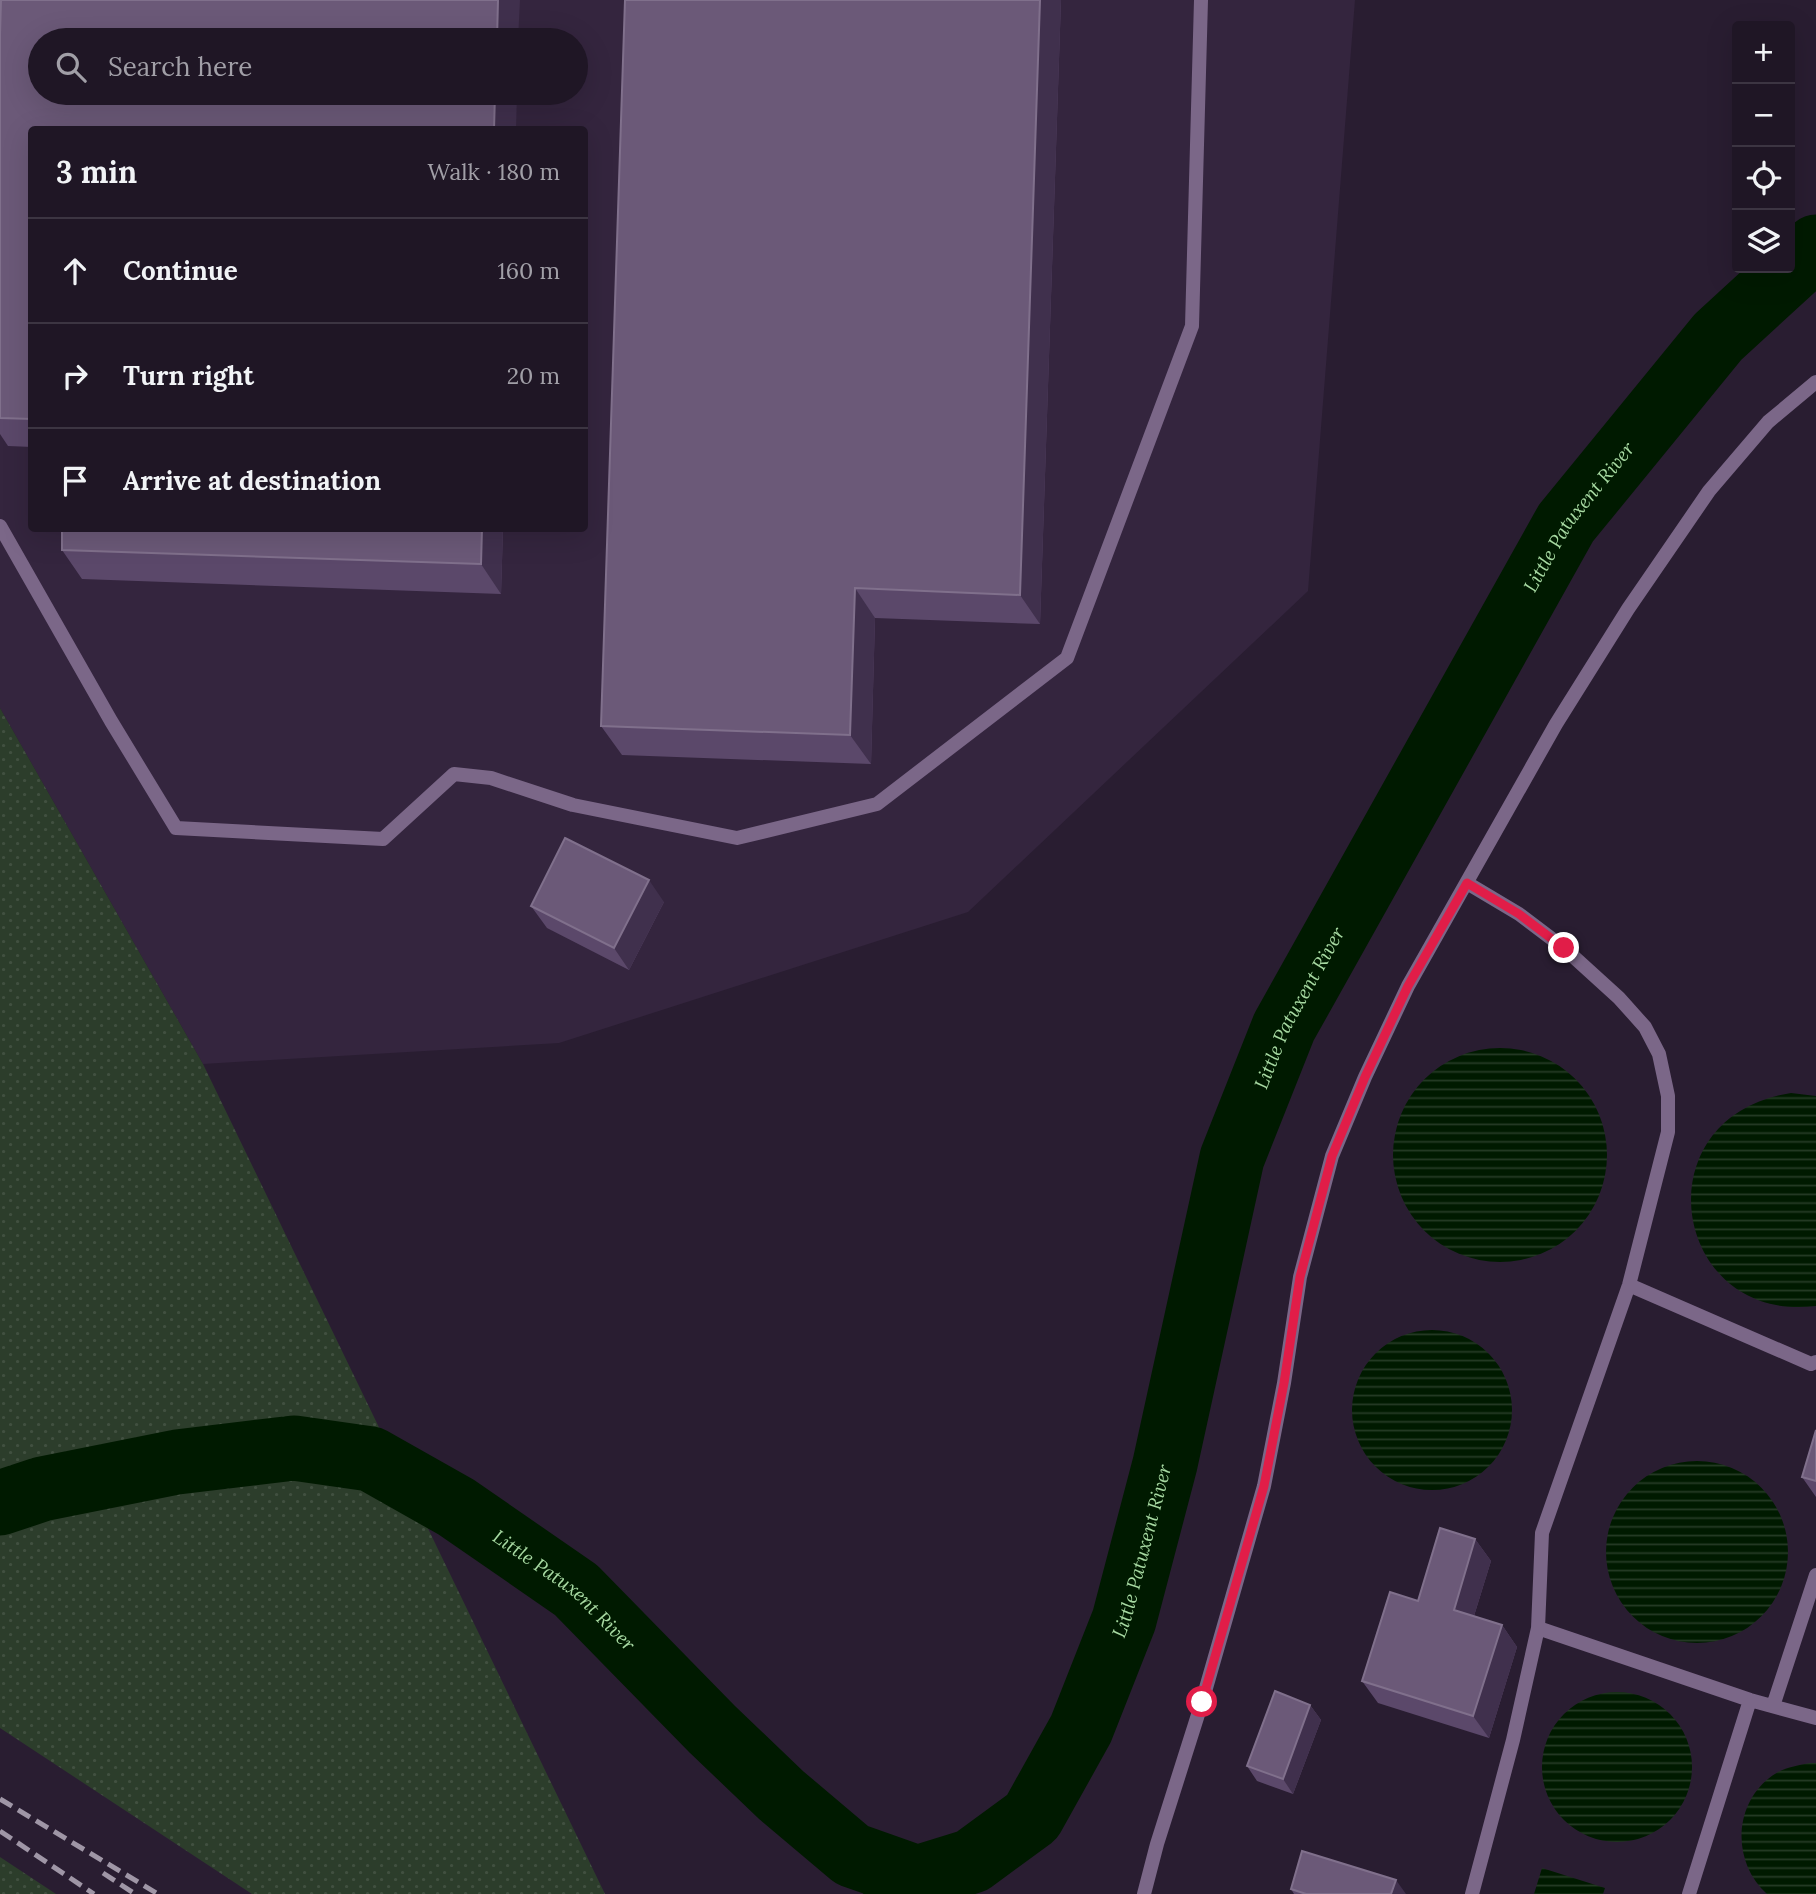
<!DOCTYPE html>
<html lang="en">
<head>
<meta charset="utf-8">
<style>
  body { margin:0; font-family:Lora,serif; background:#271f2d; color:#f1f3f6 }
  .controls { position:absolute; right:21px; top:21px; display:grid; overflow:hidden; border-radius:7px; box-shadow:0 7px 28px #0002 }
  .controls button { width:63px; height:63px; display:grid; place-items:center; padding:0; border:0; border-bottom:2px solid #3c3542; background:#1f1625; color:#f1f3f6; font:35px sans-serif }
  .stop { position:absolute; width:21px; height:21px; margin:-16px; border:5px solid #e11d48; border-radius:50%; background:#fff }
  .stop.end { background:#e11d48; border-color:#fff; box-shadow:0 2px 7px #0008 }
  .list { margin:0; padding:0; list-style:none }
  h2 { display:flex; justify-content:space-between; align-items:center; height:91px; margin:0; padding:0 28px; font-size:30px }
  h2 small { font-size:23px; font-weight:400; color:#a19fa7 }
  .list li { display:grid; grid-template-columns:46px 1fr auto; gap:21px; align-items:center; box-sizing:border-box; height:105px; padding:0 28px; border-top:2px solid #3c3542 }
  .list b { display:block; font-size:26px; white-space:nowrap }
  .list em { font-size:23px; font-style:normal; color:#a19fa7 }
  .icon { flex:none; width:38px; height:38px; fill:none; stroke:currentColor; stroke-width:2; stroke-linecap:round; stroke-linejoin:round }
  .map { position:relative; flex:none; width:1816px; height:1894px; overflow:hidden }
  .search { position:absolute; background:#1f1625; box-shadow:0 7px 28px #0002; left:28px; top:28px; width:560px; height:77px; display:flex; align-items:center; gap:18px; box-sizing:border-box; padding:0 24px; border-radius:38px; color:#a19fa7; font-size:26px }
  .panel { position:absolute; background:#1f1625; box-shadow:0 7px 28px #0002; left:28px; top:126px; width:560px; height:406px; border-radius:7px }
  .map>svg:first-child { display:block }
</style>
</head>
<body>
<div class="map">
<svg width="1816" height="1894" viewBox="0 0 1816 1894">
  <defs>
    <pattern id="grass-dots" width="8" height="8" patternUnits="userSpaceOnUse" patternTransform="scale(1.75)"><rect width="8" height="8" fill="#2c3d2b"/><path d="M2 2h.1M6 6h.1" fill="none" stroke="#415040" stroke-width="1.8" stroke-linecap="round"/></pattern>
    <pattern id="water-rules" width="6" height="5" patternUnits="userSpaceOnUse" patternTransform="scale(1.75)"><rect width="6" height="5" fill="#001a00"/><path d="M0 2.5h6" fill="none" stroke="#263b26"/></pattern>
  </defs>
  <rect width="100%" height="100%" fill="#291d31"/>
  <!-- built -->
  <path fill="#34253e" fill-rule="evenodd" d="M0,0H1355L1308,591L968,912L559,1043L203,1064L0,708ZM40,40H576V93H40ZM32,130H584V528H32Z"/>
  <!-- grass -->
  <path fill="url(#grass-dots)" d="M0,708L203,1064L605,1894H252L0,1728Z
    M0,1857L56,1894H0Z"/>
  <!-- water -->
  <path fill="url(#water-rules)" d="M1393 1155a107 107 0 1 1 214 0a107 107 0 1 1-214 0Z
    M1791,1093L1816,1096V1306C1672,1324 1638,1117 1791,1093Z
    M1352 1410a80 80 0 1 1 160 0a80 80 0 1 1-160 0Z
    M1606 1552a91 91 0 1 1 182 0a91 91 0 1 1-182 0Z
    M1542 1767a75 75 0 1 1 150 0a75 75 0 1 1-150 0Z
    M1810,1763H1816V1894H1767C1730,1861 1733,1798 1778,1772C1788,1767 1799,1765 1810,1763Z
    M1542,1868L1605,1888L1603,1894H1534Z"/>
  <g fill="none" stroke-linecap="round" stroke-linejoin="round">
    <!-- stream -->
    <path stroke="#001a00" stroke-width="10" d="M852,1855L869,1894"/>
    <!-- river -->
    <path stroke="#001a00" stroke-width="65" id="s1" d="M0,1503L42,1489L177,1462L294,1448L371,1459L456,1507L576,1590L712,1729L781,1795L852,1855L917,1878L972,1861L1032,1817L1081,1729L1124,1620L1165,1464L1232,1158L1284,1027L1566,523L1718,337L1816,247"/>
    <!-- service -->
    <path stroke="#7b6788" stroke-width="14" d="M0,526L111,721L176,828L383,839L454,774L491,778L573,805L737,838L877,804L1067,658L1192,326L1201,0
      M1467,883L1519,914L1564,948L1619,998L1645,1027L1659,1054L1668,1096V1132L1629,1285L1542,1533L1538,1628L1750,1700L1816,1718
      M1629,1285L1811,1364L1816,1362
      M1773,1706L1816,1575
      M1144,1894L1157,1844L1202,1702L1264,1486L1284,1383L1300,1277L1332,1156L1365,1077L1408,986L1556,724L1628,609L1709,491L1768,422L1816,382
      M1472,1894L1513,1740L1538,1628
      M1689,1894L1750,1700"/>
    <!-- rail -->
    <path stroke="#9f96a6" stroke-width="5" stroke-dasharray="14 7" stroke-linecap="butt" d="M0,1799L158,1894
      M0,1831L94,1894
      M103,1873L135,1894"/>
  </g>
  <!-- wall -->
  <path fill="#5b486a" d="M625,0H1061L1040,624L875,618L871,764L622,755L601,726Z
    M0,35L32,130V447L8,446L0,434Z
    M503,528L501,594L82,579L62,550Z
    M664,902L629,970L547,928L531,906Z
    M1816,1430V1497L1802,1477Z
    M1475,1539L1491,1561L1474,1616L1502,1625L1517,1647L1489,1738L1378,1703L1362,1681L1418,1601Z
    M1310,1705L1321,1720L1293,1794L1257,1781L1247,1766Z
    M1291,1889L1406,1894H1294Z"/>
  <!-- shaded-wall -->
  <path fill="#40304d" d="M498,0H520L518,40H497Z
    M1040,0H1061L1040,624L1020,595Z
    M495,93H517L516,130H494Z
    M482,528H503L501,594L481,564Z
    M855,588L875,618L871,764L850,735Z
    M649,880L664,902L629,970L614,948Z
    M1475,1539L1491,1561L1469,1632L1454,1610Z
    M1502,1625L1517,1647L1489,1738L1473,1716Z
    M1310,1705L1321,1720L1293,1794L1283,1779Z
    M1396,1880L1406,1894H1391Z"/>
  <!-- building -->
  <path fill="#6b5978" stroke="#80708c" stroke-width="2" d="M1,0H498L497,40H40V93H495L494,130H32V419L0,418V35Z
    M625,0H1040L1020,595L855,588L850,735L601,726Z
    M62,528H482L481,564L62,550Z
    M565,838L649,880L614,948L531,906Z
    M1816,1430V1481L1802,1477Z
    M1440,1528L1475,1539L1454,1610L1502,1625L1473,1716L1362,1681L1390,1592L1418,1601Z
    M1275,1691L1310,1705L1283,1779L1247,1766Z
    M1302,1851L1396,1880L1391,1894H1306L1291,1889Z"/>
  <g fill="none" stroke-linecap="round" stroke-linejoin="round">
    <!-- route -->
    <path stroke="#e11d48" stroke-width="9" d="M1202,1702L1264,1486L1284,1383L1300,1277L1332,1156L1365,1077L1408,986L1467,883L1519,914L1564,948"/>
  </g>
  <g text-anchor="middle" stroke-width="6" stroke-linejoin="round" paint-order="stroke">
    <!-- water labels -->
    <g font-size="19" font-style="italic" fill="#a6d9a1" stroke="#0f0a12">
      <text dy="7" stroke="none"><textPath href="#s1" startOffset="2628">Little Patuxent River</textPath></text>
      <text dy="7" stroke="none"><textPath href="#s1" startOffset="2062">Little Patuxent River</textPath></text>
      <text dy="7" stroke="none"><textPath href="#s1" startOffset="1494">Little Patuxent River</textPath></text>
      <text dy="7" stroke="none"><textPath href="#s1" startOffset="612">Little Patuxent River</textPath></text>
    </g>
  </g>
</svg>
<div class="controls">
<button>+</button>
<button>−</button>
<button><svg class="icon" aria-label="locate" viewBox="0 0 24 24"><circle cx="12" cy="12" r="6"/><path d="M12 2v4M12 18v4M2 12h4M18 12h4"/></svg></button>
<button><svg class="icon" aria-label="layers" viewBox="0 0 24 24"><path d="M12 4l9 5-9 5-9-5zM3 14l9 5 9-5"/></svg></button>
</div>
<div class="stop" style="left:1202px;top:1702px"></div>
<div class="stop end" style="left:1564px;top:948px"></div>
<div class="search"><svg class="icon" aria-label="search" viewBox="0 0 24 24"><circle cx="10" cy="10" r="6"/><path d="M15 15l6 6"/></svg>Search here</div>
<section class="panel">
<h2>3 min<small>Walk · 180 m</small></h2>
<ul class="list">
<li><svg class="icon" aria-label="ahead" viewBox="0 0 24 24"><path d="M12 20V5M6 11l6-6 6 6"/></svg><div><b>Continue</b></div><em>160 m</em></li>
<li><svg class="icon" aria-label="right" viewBox="0 0 24 24"><path d="M7 20v-9h11M14 6l5 5-5 5"/></svg><div><b>Turn right</b></div><em>20 m</em></li>
<li><svg class="icon" aria-label="arrive" viewBox="0 0 24 24"><path d="M6 21V4h12l-3 4 3 4H6"/></svg><div><b>Arrive at destination</b></div></li>
</ul>
</section>
</div>
</body>
</html>
